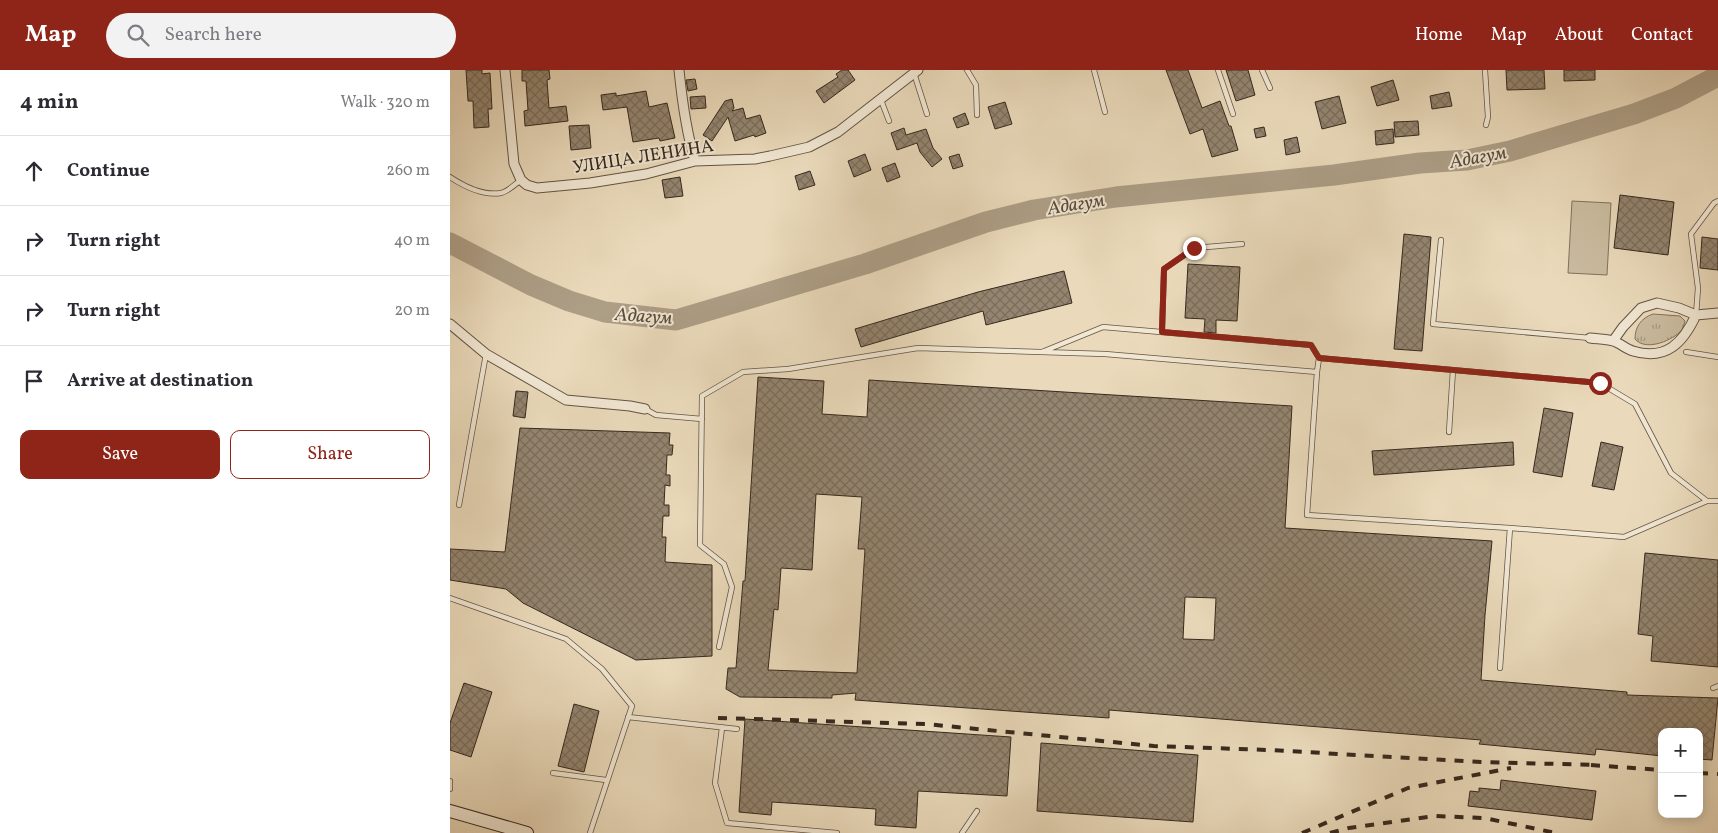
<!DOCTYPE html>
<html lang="en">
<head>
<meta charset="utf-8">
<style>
  body { margin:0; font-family:Vollkorn,serif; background:#f2f2f3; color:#2b2b33 }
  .controls { position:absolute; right:15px; bottom:15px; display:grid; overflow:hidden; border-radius:10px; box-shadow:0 2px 12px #0003 }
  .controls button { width:45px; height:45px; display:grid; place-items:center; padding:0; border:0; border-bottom:1px solid #e1e1e2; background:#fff; color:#2b2b33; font:25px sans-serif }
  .stop { position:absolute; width:15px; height:15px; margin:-11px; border:4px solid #8f2418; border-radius:50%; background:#fff }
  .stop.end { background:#8f2418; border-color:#fff; box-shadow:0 1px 5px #0008 }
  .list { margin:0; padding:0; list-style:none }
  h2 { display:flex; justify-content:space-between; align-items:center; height:65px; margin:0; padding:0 20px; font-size:21px }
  h2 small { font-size:16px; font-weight:400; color:#7c7c81 }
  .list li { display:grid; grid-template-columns:32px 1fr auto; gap:15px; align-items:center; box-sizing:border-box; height:70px; padding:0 20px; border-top:1px solid #e1e1e2 }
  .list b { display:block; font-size:19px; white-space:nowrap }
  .list em { font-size:16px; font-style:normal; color:#7c7c81 }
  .actions { display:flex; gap:10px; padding:15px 20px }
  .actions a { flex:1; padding:11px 0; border:1px solid #8f2418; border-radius:10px; text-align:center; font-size:18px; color:#8f2418 }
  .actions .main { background:#8f2418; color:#fff }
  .icon { flex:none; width:28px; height:28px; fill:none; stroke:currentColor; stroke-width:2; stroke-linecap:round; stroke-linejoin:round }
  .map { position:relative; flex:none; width:1268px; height:763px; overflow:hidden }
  header { display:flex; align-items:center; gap:30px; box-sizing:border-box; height:70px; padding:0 25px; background:#8f2418; color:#fff }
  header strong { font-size:24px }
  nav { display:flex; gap:28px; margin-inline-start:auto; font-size:18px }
  .search { width:350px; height:45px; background:#f2f2f3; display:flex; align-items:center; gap:12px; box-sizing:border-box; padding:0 18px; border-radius:28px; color:#7c7c81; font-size:19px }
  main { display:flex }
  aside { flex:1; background:#fff }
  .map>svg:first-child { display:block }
</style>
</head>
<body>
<header>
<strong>Map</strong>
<div class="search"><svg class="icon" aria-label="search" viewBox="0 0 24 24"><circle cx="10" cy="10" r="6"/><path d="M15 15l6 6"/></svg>Search here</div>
<nav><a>Home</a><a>Map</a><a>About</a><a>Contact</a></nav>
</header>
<main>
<aside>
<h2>4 min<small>Walk · 320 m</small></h2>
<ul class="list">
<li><svg class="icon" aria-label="ahead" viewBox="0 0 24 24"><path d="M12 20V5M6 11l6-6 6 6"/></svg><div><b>Continue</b></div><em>260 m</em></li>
<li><svg class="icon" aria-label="right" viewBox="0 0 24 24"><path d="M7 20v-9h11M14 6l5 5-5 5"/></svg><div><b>Turn right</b></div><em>40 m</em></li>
<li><svg class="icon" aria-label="right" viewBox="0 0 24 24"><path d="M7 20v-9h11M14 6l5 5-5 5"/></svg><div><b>Turn right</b></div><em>20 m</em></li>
<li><svg class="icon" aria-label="arrive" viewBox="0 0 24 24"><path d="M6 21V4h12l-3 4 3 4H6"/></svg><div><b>Arrive at destination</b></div></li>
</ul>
<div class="actions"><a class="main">Save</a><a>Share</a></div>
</aside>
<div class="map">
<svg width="1268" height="763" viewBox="0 0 1268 763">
  <defs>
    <pattern id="grass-tufts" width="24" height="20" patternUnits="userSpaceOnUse" patternTransform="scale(1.25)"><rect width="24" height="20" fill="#cbbca0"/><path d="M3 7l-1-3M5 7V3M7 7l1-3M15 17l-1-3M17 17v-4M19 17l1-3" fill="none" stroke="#a69982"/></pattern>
    <pattern id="building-cross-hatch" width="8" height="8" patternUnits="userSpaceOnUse" patternTransform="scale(1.25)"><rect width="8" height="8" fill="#948570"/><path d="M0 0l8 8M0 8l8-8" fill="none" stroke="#7a6d5b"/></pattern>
  </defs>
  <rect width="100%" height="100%" fill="#eadabb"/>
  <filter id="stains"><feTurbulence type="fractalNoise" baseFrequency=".004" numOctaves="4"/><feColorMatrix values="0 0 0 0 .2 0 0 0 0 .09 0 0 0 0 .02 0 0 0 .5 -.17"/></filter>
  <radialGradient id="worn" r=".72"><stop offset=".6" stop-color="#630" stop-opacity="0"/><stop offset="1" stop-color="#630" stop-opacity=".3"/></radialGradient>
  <!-- grass -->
  <path fill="url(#grass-tufts)" stroke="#80725f" d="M1203,244L1230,246L1235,251C1234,255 1233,259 1230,262C1219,272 1195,281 1185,269C1185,257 1191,248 1203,244Z"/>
  <!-- garden -->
  <path fill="#cbbca0" stroke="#80725f" d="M1122,131L1161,133L1157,205L1118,203Z"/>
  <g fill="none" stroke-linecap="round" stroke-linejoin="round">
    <!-- river -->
    <path stroke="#ad9e86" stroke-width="21" d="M0,173L81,215L119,231L155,242L226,250L415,194L536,152L584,140L666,127L884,105L970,93L1017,90L1060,81L1184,44L1226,28L1268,6"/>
  </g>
  <!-- building -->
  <path fill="url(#building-cross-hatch)" stroke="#36291e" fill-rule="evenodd" d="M16,0H32V4L40,3L42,39H38L39,57L24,58L23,31H18Z
    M72,0H99L100,9L97,10L99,38L116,36L118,51L75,56L74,41L78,40L76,11H72Z
    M392,0H398L405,10L374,33L366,21L388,7L386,4Z
    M716,0H738L752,38L770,31L779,56H781L788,80L762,87L753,59L740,64Z
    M776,0H798L805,25L786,31Z
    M1056,0H1094L1095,19L1057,20Z
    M1114,0H1145V10L1114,11Z
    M245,9L247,19L238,21L236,10Z
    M943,10L949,30L927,36L921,17Z
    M196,21L199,37L217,33L225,68L210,71L209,68L183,72L177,37L153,40L151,25L166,23V26Z
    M999,22L1002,36L982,39L980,26Z
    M255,26L256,38L241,39L240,27Z
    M889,26L896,53L872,59L865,32Z
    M282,29L284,38L282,41L293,38L296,49L310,45L316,63L305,67L304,65L285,71L278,47L262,71L253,65L275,31Z
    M555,32L562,54L545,59L538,37Z
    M515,43L519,54L507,58L503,48Z
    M968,51L969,65L945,67L944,52Z
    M139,55L141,78L121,80L119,56Z
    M814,57L816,66L806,68L804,59Z
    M454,58L456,65L476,59L483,78L492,89L482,97L470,82L467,73L447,80L441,63Z
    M943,59L944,73L926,75L925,61Z
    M847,67L850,82L836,85L834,70Z
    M415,84L421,100L404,107L398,91Z
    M509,84L513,96L503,99L499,87Z
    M445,93L450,107L437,112L432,98Z
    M360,101L365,115L349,120L345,106Z
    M230,107L233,126L215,128L212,110Z
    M1170,125L1224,132L1218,185L1164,178Z
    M954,164L981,167L972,281L944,279Z
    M1252,167L1268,169V200L1250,198Z
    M738,194L790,197L787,251L766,250V263L754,262L755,249L735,248Z
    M614,201L622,233L536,255L533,241L411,277L405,259L528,222Z
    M308,307L374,311L372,344L417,347L419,310L842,336L835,458L1042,471L1035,545L1031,610L1177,622V625L1268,628L1262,690L1249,689V662H1212V686L1146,679L1145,685L1029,674L1031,670L659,640V648L405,630L406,623L382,625V628L290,627L276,619L278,598H286L293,511H295ZM366,424L412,427L408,479H415L407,603L318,600L324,539L328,540L331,498L362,500ZM735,527L766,528L764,570L733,569Z
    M66,321L78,322L75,348L63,346Z
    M1094,338L1123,343L1112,407L1083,402Z
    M70,358L220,363L219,375H223L222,385H217L216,405H220V416L215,415L214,435H219V446H213L212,467H216L215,492L262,495V586L186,590L73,533L56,519L0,510V479L55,482Z
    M1063,372L1064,395L924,405L922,381Z
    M1151,372L1173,377L1164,420L1142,416Z
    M1195,483L1268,490V597L1201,591L1203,566L1188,564Z
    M14,613L42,622L21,687L0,680V653Z
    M124,634L149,641L134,702L108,696Z
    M295,649L561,667L557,726L468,721L466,758L425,755L426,739L322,732L321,745L289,742Z
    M591,673L748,685L743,752L587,741Z
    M1051,710L1146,721L1142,750L1018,736L1020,721L1029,722V718L1050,720Z"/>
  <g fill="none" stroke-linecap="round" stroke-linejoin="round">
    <!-- service casing -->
    <g stroke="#635545" stroke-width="6">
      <path id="service" d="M517,0L526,15L527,45
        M644,0L655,42
        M768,0L783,44
        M812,0L820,18
        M1035,0L1038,47L1036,55
        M464,3L477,44
        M431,30L439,51
        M0,107C15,117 33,126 51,123C59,121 65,114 71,110
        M991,170L983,254L1140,268
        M1246,245L1248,218L1241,164L1264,133L1268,131
        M712,262L714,199L745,178L792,174
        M592,282L653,257L861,275L869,288
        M1236,282L1268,287
        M867,302L869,288L1150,313L1185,334L1221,403L1257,431H1268
        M195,339L206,345L252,349
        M999,362L1003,300
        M9,435L36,284
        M1060,458L1174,467L1257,431
        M0,528L116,569L152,599L182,636L140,763
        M269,577L282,517L274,494L250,475L252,326L293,302L338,299L468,278L655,284L867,302L857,445L1060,458L1050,598
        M1263,618L1268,616
        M178,647L287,659
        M272,658L265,713L277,753L387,763
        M103,703L156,710
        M0,711V719
        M512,763L527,741"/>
    </g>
    <!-- minor casing -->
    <g stroke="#635545" stroke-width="11">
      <path id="minor" d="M55,0L64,94L71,110L77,115L87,118L140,113L196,104L245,91L305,89L320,86L359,77L388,62L468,0
        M229,0C232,30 236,61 245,91
        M0,254L36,284L116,330L180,336L195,339
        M1140,268C1147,269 1156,269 1163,271C1170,273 1176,279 1183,281C1216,291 1233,273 1246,245
        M1163,271L1173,257L1191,238L1207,233L1229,238L1246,245L1268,243"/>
    </g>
    <!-- secondary casing -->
    <g stroke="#36291e" stroke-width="14">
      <path id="secondary" d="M0,741L77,763"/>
    </g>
    <!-- service -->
    <use href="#service" stroke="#f1e7d3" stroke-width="4.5"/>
    <!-- minor -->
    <use href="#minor" stroke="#f1e7d3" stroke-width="9"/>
    <!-- secondary -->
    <use href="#secondary" stroke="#f1e7d3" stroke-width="12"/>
    <!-- rail -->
    <path stroke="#36291e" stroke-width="4" stroke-dasharray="9 9" stroke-linecap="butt" d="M268,648L475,654L704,676L819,680L1031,692L1148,695
      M1141,695L1212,700
      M1249,703L1268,704
      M852,763L958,718L1061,698
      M880,763L899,758L985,746L1034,748L1106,763"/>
  </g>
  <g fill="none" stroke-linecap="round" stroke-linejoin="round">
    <!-- route -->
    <path stroke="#8f2418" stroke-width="6" d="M744,178L714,199L712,262L861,275L869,288L1150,313"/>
  </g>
  <g text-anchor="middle" stroke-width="4" stroke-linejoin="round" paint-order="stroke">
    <!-- street labels -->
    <g font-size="18" fill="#36291e" stroke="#f1e7d3">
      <text transform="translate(193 86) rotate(-9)" y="6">УЛИЦА ЛЕНИНА</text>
    </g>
    <!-- water labels -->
    <g font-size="19" font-style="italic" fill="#5a4c3d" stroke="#f1e7d3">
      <text transform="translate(1028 86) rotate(-10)" y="7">Адагум</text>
      <text transform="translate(626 133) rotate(-9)" y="7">Адагум</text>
      <text transform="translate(194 245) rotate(4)" y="7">Адагум</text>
    </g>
  </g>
  <rect width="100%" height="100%" filter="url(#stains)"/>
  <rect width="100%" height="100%" fill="url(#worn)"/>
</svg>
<div class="controls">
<button>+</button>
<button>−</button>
</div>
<div class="stop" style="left:1150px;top:313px"></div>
<div class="stop end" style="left:744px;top:178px"></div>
</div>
</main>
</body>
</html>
